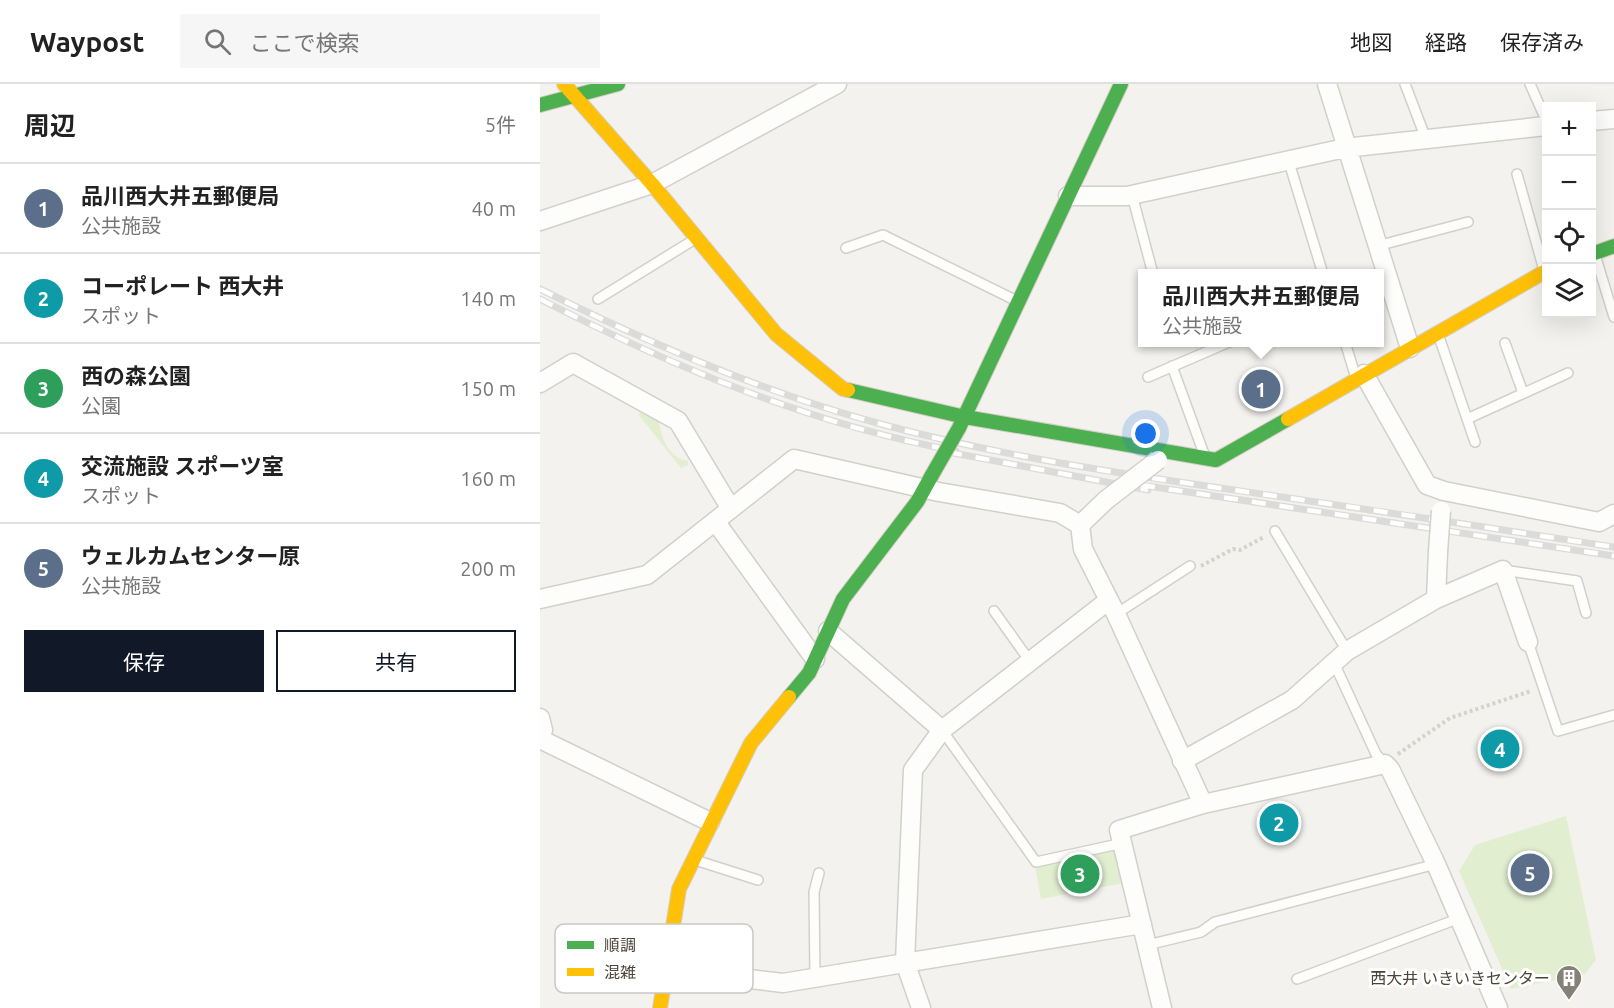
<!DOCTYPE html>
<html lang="ja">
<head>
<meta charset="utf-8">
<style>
  body { margin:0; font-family:Ubuntu,"Noto Sans JP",sans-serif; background:#f6f6f6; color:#222 }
  .controls { position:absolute; right:18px; top:18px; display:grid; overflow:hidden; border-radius:0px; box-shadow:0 6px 24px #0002 }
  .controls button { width:54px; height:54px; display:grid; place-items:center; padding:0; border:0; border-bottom:2px solid #e0e0e0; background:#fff; color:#222; font:30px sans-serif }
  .you { position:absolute; left:606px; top:350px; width:21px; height:21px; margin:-15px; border:4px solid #fff; border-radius:50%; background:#1a73e8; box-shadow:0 0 0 9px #1a73e833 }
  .badge { display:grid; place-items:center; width:39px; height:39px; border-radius:50%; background:#111827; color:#fff; font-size:20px; font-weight:700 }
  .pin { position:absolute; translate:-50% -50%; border:3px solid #fff; box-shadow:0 2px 6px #0006 }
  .popup { position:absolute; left:598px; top:185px; width:246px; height:78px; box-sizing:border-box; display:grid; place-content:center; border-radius:0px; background:#fff; filter:drop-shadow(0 2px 4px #0005); font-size:20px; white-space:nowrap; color:#767676 }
  .popup b { font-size:22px; color:#222 }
  .popup::after { content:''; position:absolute; left:50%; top:100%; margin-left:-12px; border:12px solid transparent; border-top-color:#fff }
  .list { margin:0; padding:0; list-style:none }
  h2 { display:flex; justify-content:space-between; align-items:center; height:78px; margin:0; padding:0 24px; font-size:26px }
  h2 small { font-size:20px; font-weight:400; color:#767676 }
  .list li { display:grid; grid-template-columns:39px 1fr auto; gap:18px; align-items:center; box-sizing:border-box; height:90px; padding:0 24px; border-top:2px solid #e0e0e0 }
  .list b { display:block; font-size:22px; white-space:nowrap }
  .list p { margin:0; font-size:20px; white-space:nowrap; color:#767676 }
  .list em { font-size:20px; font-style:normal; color:#767676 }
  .actions { display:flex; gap:12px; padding:18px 24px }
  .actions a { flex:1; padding:14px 0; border:2px solid #111827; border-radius:0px; text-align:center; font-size:21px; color:#111827 }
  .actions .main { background:#111827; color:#fff }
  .icon { flex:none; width:33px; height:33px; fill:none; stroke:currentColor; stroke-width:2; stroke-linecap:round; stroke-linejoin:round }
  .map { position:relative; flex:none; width:1074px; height:924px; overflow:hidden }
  header { display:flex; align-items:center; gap:36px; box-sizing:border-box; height:84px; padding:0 30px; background:#fff; border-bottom:2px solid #e0e0e0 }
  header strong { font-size:28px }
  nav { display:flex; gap:33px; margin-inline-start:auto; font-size:21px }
  .search { width:420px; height:54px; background:#f6f6f6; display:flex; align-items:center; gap:15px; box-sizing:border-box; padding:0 21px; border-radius:0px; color:#767676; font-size:22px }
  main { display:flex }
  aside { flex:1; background:#fff }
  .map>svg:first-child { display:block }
</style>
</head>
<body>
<header>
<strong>Waypost</strong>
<div class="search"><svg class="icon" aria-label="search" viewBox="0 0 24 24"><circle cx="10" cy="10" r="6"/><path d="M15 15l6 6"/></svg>ここで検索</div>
<nav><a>地図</a><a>経路</a><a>保存済み</a></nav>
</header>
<main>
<aside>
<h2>周辺<small>5件</small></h2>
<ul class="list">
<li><span class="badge" style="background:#5c6f8a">1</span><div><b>品川西大井五郵便局</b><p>公共施設</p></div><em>40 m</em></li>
<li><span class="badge" style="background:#0f9aa8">2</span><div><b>コーポレート 西大井</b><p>スポット</p></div><em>140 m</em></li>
<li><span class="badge" style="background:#2e9e5b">3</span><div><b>西の森公園</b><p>公園</p></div><em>150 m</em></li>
<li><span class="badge" style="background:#0f9aa8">4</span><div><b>交流施設 スポーツ室</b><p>スポット</p></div><em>160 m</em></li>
<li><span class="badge" style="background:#5c6f8a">5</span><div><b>ウェルカムセンター原</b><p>公共施設</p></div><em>200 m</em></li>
</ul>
<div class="actions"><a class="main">保存</a><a>共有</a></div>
</aside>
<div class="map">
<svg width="1074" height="924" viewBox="0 0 1074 924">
  <rect width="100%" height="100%" fill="#f4f2ee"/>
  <!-- green -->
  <path fill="#e1eecf" d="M101,329L119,337C121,355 130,375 148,377V381L141,384L98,330Z
    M1026,732L1056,876L1045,890L971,905L919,787L935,761Z
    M577,765L584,799L501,815L495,782Z"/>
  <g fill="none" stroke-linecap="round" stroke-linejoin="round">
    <!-- lane casing -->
    <g stroke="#d2d0cb" stroke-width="12">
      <path id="lane" d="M865,0L886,55
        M990,0L1006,36
        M748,75L783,190
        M977,90L1004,186
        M592,111L613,190
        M837,162L928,138
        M306,164L343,151L477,217
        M1055,171L1074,233
        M58,215L155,155
        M898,250L935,358
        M805,258L816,294
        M965,259L983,309
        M632,282L664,370
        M608,293L689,258
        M927,335L1028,289
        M735,447L807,567
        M963,486L1037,497L1046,529
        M454,527L489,576
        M576,530L650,482
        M988,558L1018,647L1074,631
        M795,581L836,670L845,680
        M402,646L496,778L583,759
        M155,776L218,796
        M607,861L661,848L675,838L896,780
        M275,893L274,808L279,789
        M757,895L920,834"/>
    </g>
    <!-- street casing -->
    <g stroke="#d2d0cb" stroke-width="21">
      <path id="street" d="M787,0L870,264
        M1052,37L1074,35
        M528,112H587L805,64L1006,42
        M0,137L112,100L297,0
        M824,290L887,401L904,407L1059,438L1074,430
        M0,299L33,279L138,337L191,425
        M175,437L275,575
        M540,441L566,416
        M0,515L107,491L254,375L399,408L520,429L540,441L543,465L576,530L663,720
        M896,515L898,468
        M288,547L402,646
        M0,634L3,646L0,653
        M0,655L170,738
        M642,677L752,616L807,567L896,515L963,486L988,558
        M127,885L243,899L602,840
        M381,924L365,878L373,686L402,646L569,516
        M622,924L579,746L663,720L845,680L850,685L896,780L958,924"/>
    </g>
    <!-- fast casing -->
    <g stroke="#d3cfc5" stroke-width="16">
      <path id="fast" d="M0,21L78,0
        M1052,170L1074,162
        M308,306L425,333L676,376L748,335
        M419,344L581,0
        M249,613L269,589L303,515L377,418L392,391"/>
    </g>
    <!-- slow casing -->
    <g stroke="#d3cfc5" stroke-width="16">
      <path id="slow" d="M24,0L112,100L236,250L303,305L308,306
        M748,335L1006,187
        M120,924L139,805L211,659L249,613"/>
    </g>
    <!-- path -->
    <path stroke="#d3d2cc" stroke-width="4" stroke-dasharray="3 3" stroke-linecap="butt" d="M661,482L693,465L700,466L724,453
      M858,670L910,634L991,607"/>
    <!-- lane -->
    <use href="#lane" stroke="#fdfdfc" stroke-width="9"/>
    <!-- street -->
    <use href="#street" stroke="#fdfdfc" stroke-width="18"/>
    <!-- fast -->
    <use href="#fast" stroke="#4caf50" stroke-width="14"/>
    <!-- slow -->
    <use href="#slow" stroke="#ffc107" stroke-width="14"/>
    <!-- rail casing -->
    <g stroke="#dbdbda" stroke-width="7">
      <path id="rail" d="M0,205C108,259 220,307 337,339C480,378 629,396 776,418C875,432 975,448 1074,463
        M0,215C131,282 270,340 416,367
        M408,368L608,406
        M601,401L1074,472"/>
    </g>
    <!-- rail -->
    <use href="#rail" stroke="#fff" stroke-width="4.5" stroke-dasharray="14" stroke-linecap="butt"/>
    <!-- street-bridge casing -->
    <g stroke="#d2d0cb" stroke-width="21" stroke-linecap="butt">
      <path id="street-bridge" d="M566,416L618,376
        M898,468L901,427"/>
    </g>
    <!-- fast-bridge casing -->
    <g stroke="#d3cfc5" stroke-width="16" stroke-linecap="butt">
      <path id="fast-bridge" d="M392,391L419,344"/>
    </g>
    <!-- street-bridge -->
    <use href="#street-bridge" stroke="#fdfdfc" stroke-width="18"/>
    <!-- fast-bridge -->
    <use href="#fast-bridge" stroke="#4caf50" stroke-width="14"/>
  </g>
  <!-- icons -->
  <defs>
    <g id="building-pin" transform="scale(1.35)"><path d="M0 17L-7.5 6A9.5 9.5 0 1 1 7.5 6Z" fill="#868178" stroke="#fff"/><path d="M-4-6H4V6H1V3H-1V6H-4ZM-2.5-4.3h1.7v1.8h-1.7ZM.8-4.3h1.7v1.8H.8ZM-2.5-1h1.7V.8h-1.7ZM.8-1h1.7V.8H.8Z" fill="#fff"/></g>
  </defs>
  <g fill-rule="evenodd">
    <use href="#building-pin" x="1029" y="894"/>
  </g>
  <g text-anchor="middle" stroke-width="6" stroke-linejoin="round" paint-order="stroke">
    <!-- poi labels -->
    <g font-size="16" fill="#4b4439" stroke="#fff" text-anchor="end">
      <text x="1010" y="900">西大井 いきいきセンター</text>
    </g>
  </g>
  <!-- legend -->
  <rect x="15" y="840" width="198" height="69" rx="9" fill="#fff" stroke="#c9c7c4" stroke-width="1.5"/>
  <rect x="27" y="857" width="27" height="8" fill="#4caf50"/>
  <rect x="27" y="884" width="27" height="8" fill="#ffc107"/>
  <g font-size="16" fill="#4b4439">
    <text x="64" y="867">順調</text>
    <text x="64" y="894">混雑</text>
  </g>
</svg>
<div class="controls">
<button>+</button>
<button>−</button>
<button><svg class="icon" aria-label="locate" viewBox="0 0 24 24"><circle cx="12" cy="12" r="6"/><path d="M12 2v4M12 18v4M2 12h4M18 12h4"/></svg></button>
<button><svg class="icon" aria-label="layers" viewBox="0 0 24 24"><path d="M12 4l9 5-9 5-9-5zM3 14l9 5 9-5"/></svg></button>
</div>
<div class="you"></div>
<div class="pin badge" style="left:721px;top:305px;background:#5c6f8a">1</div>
<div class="popup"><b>品川西大井五郵便局</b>公共施設</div>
<div class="pin badge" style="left:739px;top:739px;background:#0f9aa8">2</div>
<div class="pin badge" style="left:540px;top:790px;background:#2e9e5b">3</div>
<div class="pin badge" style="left:960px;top:665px;background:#0f9aa8">4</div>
<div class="pin badge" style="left:990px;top:789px;background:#5c6f8a">5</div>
</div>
</main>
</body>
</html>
